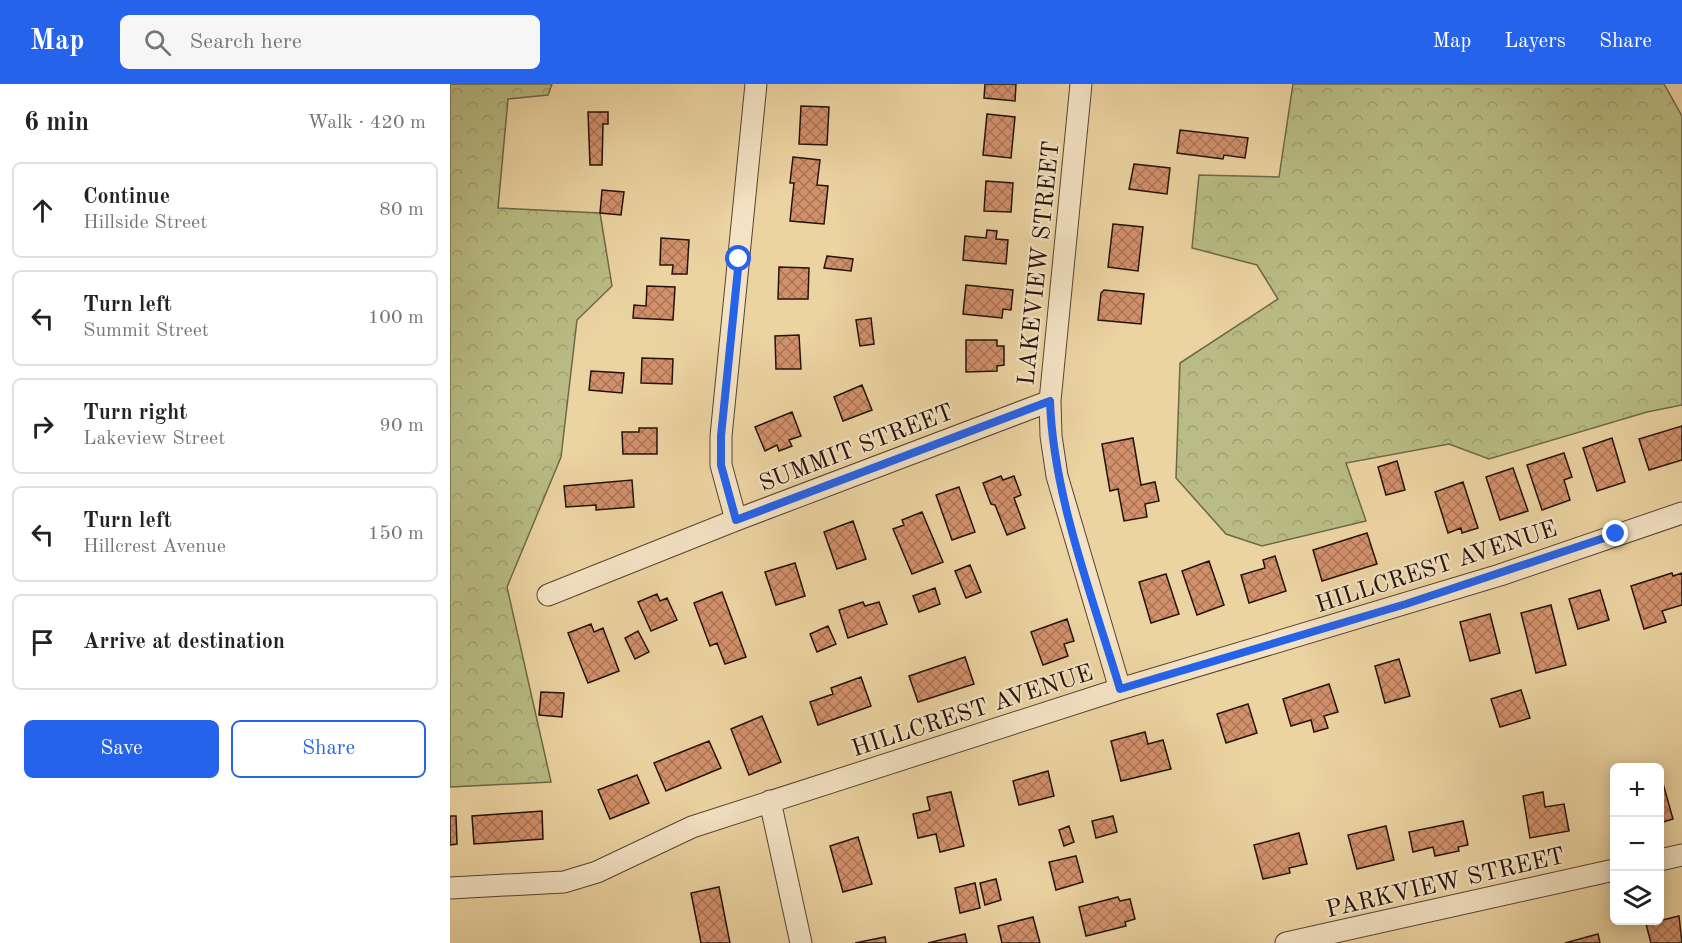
<!DOCTYPE html>
<html lang="en">
<head>
<meta charset="utf-8">
<style>
  body { margin:0; font-family:"Old Standard TT",serif; background:#f6f6f6; color:#222 }
  .controls { position:absolute; right:18px; bottom:18px; display:grid; overflow:hidden; border-radius:9px; box-shadow:0 3px 15px #0003 }
  .controls button { width:54px; height:54px; display:grid; place-items:center; padding:0; border:0; border-bottom:2px solid #e0e0e0; background:#fff; color:#222; font:30px sans-serif }
  .stop { position:absolute; width:18px; height:18px; margin:-14px; border:4px solid #2563eb; border-radius:50%; background:#fff }
  .stop.end { background:#2563eb; border-color:#fff; box-shadow:0 2px 6px #0008 }
  .list { margin:0; padding:0; list-style:none }
  h2 { display:flex; justify-content:space-between; align-items:center; height:78px; margin:0; padding:0 24px; font-size:26px }
  h2 small { font-size:20px; font-weight:400; color:#767676 }
  .list li { display:grid; grid-template-columns:39px 1fr auto; gap:18px; align-items:center; box-sizing:border-box; height:96px; margin:0 12px 12px; padding:0 12px; border:2px solid #e0e0e0; border-radius:9px }
  .list b { display:block; font-size:22px; white-space:nowrap }
  .list p { margin:0; font-size:20px; white-space:nowrap; color:#767676 }
  .list em { font-size:20px; font-style:normal; color:#767676 }
  .actions { display:flex; gap:12px; padding:18px 24px }
  .actions a { flex:1; padding:14px 0; border:2px solid #2563eb; border-radius:9px; text-align:center; font-size:21px; color:#2563eb }
  .actions .main { background:#2563eb; color:#fff }
  .icon { flex:none; width:33px; height:33px; fill:none; stroke:currentColor; stroke-width:2; stroke-linecap:round; stroke-linejoin:round }
  .map { position:relative; flex:none; width:1232px; height:859px; overflow:hidden }
  header { display:flex; align-items:center; gap:36px; box-sizing:border-box; height:84px; padding:0 30px; background:#2563eb; color:#fff }
  header strong { font-size:28px }
  nav { display:flex; gap:33px; margin-inline-start:auto; font-size:21px }
  .search { width:420px; height:54px; background:#f6f6f6; display:flex; align-items:center; gap:15px; box-sizing:border-box; padding:0 21px; border-radius:9px; color:#767676; font-size:22px }
  main { display:flex }
  aside { flex:1; background:#fff }
  .map>svg:first-child { display:block }
</style>
</head>
<body>
<header>
<strong>Map</strong>
<div class="search"><svg class="icon" aria-label="search" viewBox="0 0 24 24"><circle cx="10" cy="10" r="6"/><path d="M15 15l6 6"/></svg>Search here</div>
<nav><a>Map</a><a>Layers</a><a>Share</a></nav>
</header>
<main>
<aside>
<h2>6 min<small>Walk · 420 m</small></h2>
<ul class="list">
<li><svg class="icon" aria-label="ahead" viewBox="0 0 24 24"><path d="M12 20V5M6 11l6-6 6 6"/></svg><div><b>Continue</b><p>Hillside Street</p></div><em>80 m</em></li>
<li><svg class="icon" aria-label="left" viewBox="0 0 24 24"><path d="M17 20v-9H6M10 6l-5 5 5 5"/></svg><div><b>Turn left</b><p>Summit Street</p></div><em>100 m</em></li>
<li><svg class="icon" aria-label="right" viewBox="0 0 24 24"><path d="M7 20v-9h11M14 6l5 5-5 5"/></svg><div><b>Turn right</b><p>Lakeview Street</p></div><em>90 m</em></li>
<li><svg class="icon" aria-label="left" viewBox="0 0 24 24"><path d="M17 20v-9H6M10 6l-5 5 5 5"/></svg><div><b>Turn left</b><p>Hillcrest Avenue</p></div><em>150 m</em></li>
<li><svg class="icon" aria-label="arrive" viewBox="0 0 24 24"><path d="M6 21V4h12l-3 4 3 4H6"/></svg><div><b>Arrive at destination</b></div></li>
</ul>
<div class="actions"><a class="main">Save</a><a>Share</a></div>
</aside>
<div class="map">
<svg width="1232" height="859" viewBox="0 0 1232 859">
  <defs>
    <pattern id="forest-crowns" width="20" height="18" patternUnits="userSpaceOnUse" patternTransform="scale(1.5)"><rect width="20" height="18" fill="#b9bc84"/><path d="M2 6a3 3 0 1 1 6 0M12 15a3 3 0 1 1 6 0" fill="none" stroke="#9fa171"/></pattern>
    <pattern id="building-cross-hatch" width="8" height="8" patternUnits="userSpaceOnUse" patternTransform="scale(1.5)"><rect width="8" height="8" fill="#d2906b"/><path d="M0 0l8 8M0 8l8-8" fill="none" stroke="#aa7456"/></pattern>
  </defs>
  <rect width="100%" height="100%" fill="#ecd3a2"/>
  <filter id="stains"><feTurbulence type="fractalNoise" baseFrequency=".00333" numOctaves="4"/><feColorMatrix values="0 0 0 0 .2 0 0 0 0 .09 0 0 0 0 .02 0 0 0 .5 -.17"/></filter>
  <radialGradient id="worn" r=".72"><stop offset=".6" stop-color="#630" stop-opacity="0"/><stop offset="1" stop-color="#630" stop-opacity=".3"/></radialGradient>
  <!-- forest -->
  <path fill="url(#forest-crowns)" stroke="#6e6848" stroke-width="1.5" d="M0,0H102L98,11L58,15L48,124L150,129L162,202L127,236L111,373L57,503L101,698L0,703Z
    M843,0H1214L1232,32V321L1197,328L1039,375L999,360L896,379L916,437L812,462L776,450L726,394L730,279L828,215L807,181L742,164L749,91L829,93Z"/>
  <!-- building -->
  <path fill="url(#building-cross-hatch)" stroke="#24140c" stroke-width="1.5" d="M535,0H566L565,17L534,14Z
    M351,22L379,23L377,61L349,60Z
    M138,28H158V40H153L152,81H140Z
    M537,30L565,33L561,74L533,71Z
    M730,46L798,54L795,74L774,71L773,75L727,69Z
    M343,73L370,76L367,101L378,102L374,140L340,137L344,99H340Z
    M684,80L720,84L717,110L679,105Z
    M536,97L563,99L561,128L534,127Z
    M152,106L174,108L171,131L150,129Z
    M663,140L693,143L688,187L658,183Z
    M537,146L547,147L546,155L558,156L556,180L513,176L515,152L536,154Z
    M211,154L239,156L237,190H222L223,181H210Z
    M377,172L403,175L401,187L374,184Z
    M329,183L359,184L358,215H328Z
    M516,201L563,206L561,226L553,225L552,234L513,230Z
    M197,202L225,203L223,236L183,234L184,221L196,222Z
    M654,206L694,210L691,240L648,236L651,209Z
    M421,234L424,260L410,262L406,236Z
    M349,251L351,285H326L325,252Z
    M516,256H547V262H554V281L547,282V287L516,288Z
    M192,274L223,275L222,300L191,299Z
    M141,287L174,289L172,309L139,306Z
    M412,301L422,326L393,337L384,313Z
    M342,328L351,352L339,356L342,362L329,367L327,361L315,367L305,343Z
    M1232,342V376L1199,386L1189,355Z
    M189,344H207V370H173L172,348H189Z
    M683,354L691,401L705,398L709,417L695,420L697,433L674,437L668,405L660,407L652,360Z
    M1162,354L1175,398L1147,407L1133,364Z
    M1114,369L1122,393L1114,396L1120,416L1092,426L1077,381Z
    M947,377L955,406L936,411L928,383Z
    M1063,384L1078,427L1050,436L1036,393Z
    M551,392L553,396L564,392L571,411L564,414L575,444L557,451L545,421L541,420L533,399Z
    M182,396L184,423L146,426V421L116,423L114,402Z
    M1013,398L1028,444L1012,449L1011,444L998,449L985,408Z
    M509,403L525,448L502,456L486,411Z
    M472,428L493,478L462,490L443,445L454,441L452,436Z
    M403,437L416,475L387,485L374,448Z
    M917,449L927,480L872,497L863,466Z
    M825,472L836,507L799,519L791,491L815,484L813,476Z
    M759,477L774,521L747,531L732,487Z
    M345,479L355,512L326,521L315,488Z
    M520,481L531,508L516,514L505,487Z
    M1222,489L1223,492L1232,489V521L1212,527L1216,538L1194,545L1181,502Z
    M716,490L729,530L701,539L689,498Z
    M485,504L490,520L469,528L463,512Z
    M1150,506L1159,536L1128,545L1119,515Z
    M272,508L296,573L275,580L267,559L260,562L244,519Z
    M207,510L210,517L217,514L227,536L201,547L188,518Z
    M413,518L415,522L429,518L437,540L398,554L389,526Z
    M1101,521L1116,581L1086,589L1071,529Z
    M1040,530L1050,569L1020,577L1010,538Z
    M617,535L624,557L614,560L618,572L593,581L581,548Z
    M141,540L144,548L153,544L169,587L138,599L118,549Z
    M378,542L386,560L367,568L360,550Z
    M188,547L199,568L185,575L175,554Z
    M515,573L524,600L468,618L459,592Z
    M949,575L960,612L935,619L925,582Z
    M411,593L421,622L368,641L360,618L383,610L381,604Z
    M879,600L888,628L874,632L878,644L864,648L861,636L841,642L833,615Z
    M1071,606L1080,634L1050,643L1041,615Z
    M91,608L114,609L112,633L89,631Z
    M798,620L807,649L776,659L767,630Z
    M312,632L331,678L299,691L281,645Z
    M695,648L698,660L713,656L721,685L671,697L661,657Z
    M259,657L271,684L216,707L204,679Z
    M598,687L604,712L569,721L563,697Z
    M187,691L199,719L160,735L148,706Z
    M1212,696L1223,735L1210,739V697Z
    M501,708L514,762L490,768L486,750L468,754L463,730L480,726L477,713Z
    M1093,708L1095,723L1114,720L1119,747L1080,754L1073,712Z
    M92,727L93,755L24,760L22,732Z
    M0,732H6L7,760L0,761Z
    M663,732L667,748L646,754L642,737Z
    M1013,737L1018,761L1008,763L1009,767L985,772L983,763L963,768L959,748Z
    M619,742L624,758L614,762L609,746Z
    M936,742L944,776L907,785L898,751Z
    M849,749L857,780L839,784L840,789L813,795L804,761Z
    M408,753L422,800L393,808L380,762Z
    M626,772L633,798L606,806L599,778Z
    M546,795L551,816L535,821L530,799Z
    M525,799L530,824L510,829L505,804Z
    M269,803L280,859H251L241,809Z
    M668,813L670,817L680,815L685,835L675,838L676,842L636,852L629,823Z
    M1229,832L1232,859H1201L1196,840Z
    M583,833L590,859H552L548,842Z
    M515,850L517,859H478Z
    M1148,850L1150,859H1115Z
    M435,853L436,859H405Z"/>
  <g fill="none" stroke-linecap="round" stroke-linejoin="round">
    <!-- minor casing -->
    <g stroke="#564432" stroke-width="23">
      <path id="minor" d="M631,0L600,317L601,352L607,392L670,605
        M286,436L271,381V352L306,0
        M98,511L286,436L600,317
        M320,717L351,859
        M1210,776L1232,771
        M0,804L114,798L147,788L242,743L670,605L1050,491L1232,429
        M836,859L1164,786"/>
    </g>
    <!-- minor -->
    <use href="#minor" stroke="#f3e2c3" stroke-width="21"/>
  </g>
  <g fill="none" stroke-linecap="round" stroke-linejoin="round">
    <!-- route -->
    <path stroke="#2563eb" stroke-width="8" d="M289,175L271,352V381L286,436L600,317C603,411 643,515 670,605L956,520L1166,450"/>
  </g>
  <g text-anchor="middle" stroke-width="4.5" stroke-linejoin="round" paint-order="stroke">
    <!-- street labels -->
    <g font-size="24" fill="#24140c" stroke="#f3e2c3">
      <text transform="translate(588 179) rotate(-84)" y="8">LAKEVIEW STREET</text>
      <text transform="translate(406 363) rotate(-21)" y="8">SUMMIT STREET</text>
      <text transform="translate(986 482) rotate(-18)" y="8">HILLCREST AVENUE</text>
      <text transform="translate(522 626) rotate(-18)" y="8">HILLCREST AVENUE</text>
      <text transform="translate(995 798) rotate(-13)" y="8">PARKVIEW STREET</text>
    </g>
  </g>
  <rect width="100%" height="100%" filter="url(#stains)"/>
  <rect width="100%" height="100%" fill="url(#worn)"/>
</svg>
<div class="controls">
<button>+</button>
<button>−</button>
<button><svg class="icon" aria-label="layers" viewBox="0 0 24 24"><path d="M12 4l9 5-9 5-9-5zM3 14l9 5 9-5"/></svg></button>
</div>
<div class="stop" style="left:289px;top:175px"></div>
<div class="stop end" style="left:1166px;top:450px"></div>
</div>
</main>
</body>
</html>
